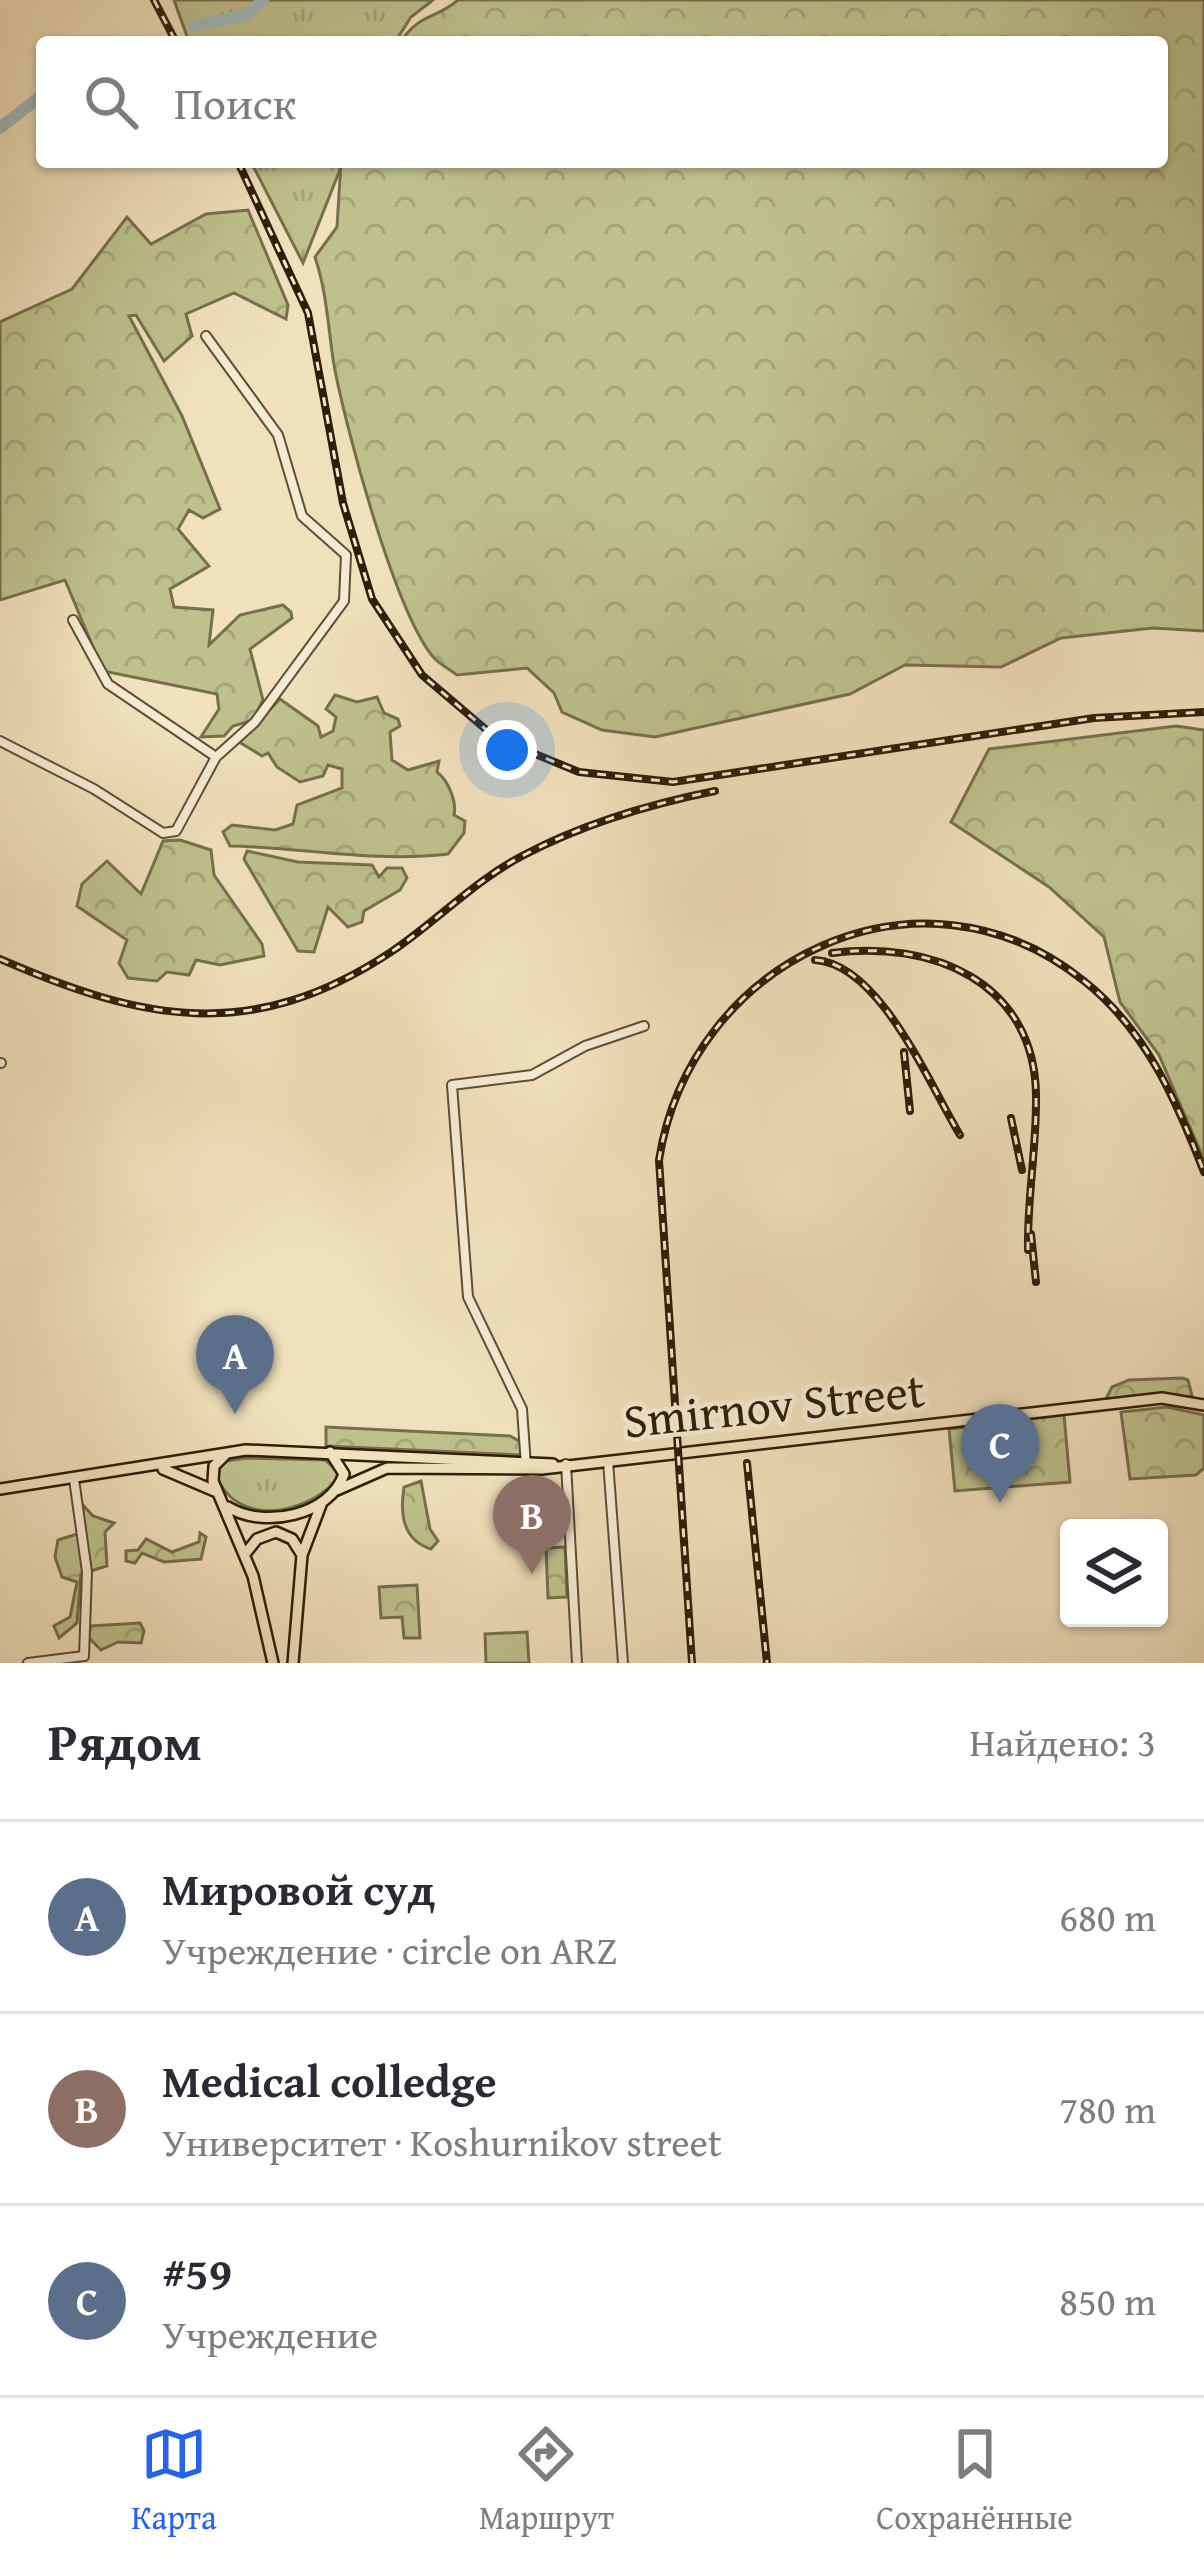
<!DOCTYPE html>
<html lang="ru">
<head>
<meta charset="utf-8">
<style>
  body { margin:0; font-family:"Gentium Book Plus",serif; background:#f7f7f7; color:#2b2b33 }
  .controls { position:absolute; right:36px; bottom:36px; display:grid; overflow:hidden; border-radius:12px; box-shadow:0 3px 9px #0004 }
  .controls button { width:108px; height:108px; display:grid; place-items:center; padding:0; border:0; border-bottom:3px solid #e1e1e2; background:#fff; color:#2b2b33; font:60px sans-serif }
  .you { position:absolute; left:507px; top:750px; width:42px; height:42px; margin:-30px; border:9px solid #fff; border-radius:50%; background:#1a73e8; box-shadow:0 0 0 18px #1a73e833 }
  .badge { display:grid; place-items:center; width:78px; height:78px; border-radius:50%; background:#2563eb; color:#fff; font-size:39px; font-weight:700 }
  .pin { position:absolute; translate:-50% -99px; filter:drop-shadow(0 3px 6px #0008) }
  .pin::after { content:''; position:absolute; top:63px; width:42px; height:36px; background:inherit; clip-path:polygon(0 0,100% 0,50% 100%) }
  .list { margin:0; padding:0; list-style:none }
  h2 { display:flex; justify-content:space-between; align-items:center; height:156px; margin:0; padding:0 48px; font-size:51px }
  h2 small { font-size:39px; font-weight:400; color:#7c7c81 }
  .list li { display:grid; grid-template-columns:78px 1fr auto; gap:36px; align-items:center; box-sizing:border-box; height:192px; padding:0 48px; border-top:3px solid #e1e1e2 }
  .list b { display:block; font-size:45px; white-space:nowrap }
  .list p { margin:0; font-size:39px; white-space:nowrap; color:#7c7c81 }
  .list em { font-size:39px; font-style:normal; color:#7c7c81 }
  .icon { flex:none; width:66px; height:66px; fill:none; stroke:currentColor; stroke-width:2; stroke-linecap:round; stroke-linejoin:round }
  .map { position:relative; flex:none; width:1204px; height:1663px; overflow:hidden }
  .search { position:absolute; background:#fff; box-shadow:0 3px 9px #0004; left:36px; right:36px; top:36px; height:132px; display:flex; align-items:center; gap:30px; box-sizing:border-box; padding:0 42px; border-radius:12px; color:#7c7c81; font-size:45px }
  .sheet { height:732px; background:#fff }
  nav { display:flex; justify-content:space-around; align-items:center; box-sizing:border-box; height:168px; border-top:3px solid #e1e1e2; background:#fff; font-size:33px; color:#7c7c81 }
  nav a { display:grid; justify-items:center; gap:6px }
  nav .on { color:#2563eb }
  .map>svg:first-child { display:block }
</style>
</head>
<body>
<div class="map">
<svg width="1204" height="1663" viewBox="0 0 1204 1663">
  <defs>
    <pattern id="grass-tufts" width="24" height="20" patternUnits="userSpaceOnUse" patternTransform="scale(3)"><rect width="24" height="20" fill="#bec18d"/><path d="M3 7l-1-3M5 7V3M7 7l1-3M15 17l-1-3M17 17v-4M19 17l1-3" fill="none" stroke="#a4a578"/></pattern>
    <pattern id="forest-crowns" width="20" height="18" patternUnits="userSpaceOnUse" patternTransform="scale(3)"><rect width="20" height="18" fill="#bec18d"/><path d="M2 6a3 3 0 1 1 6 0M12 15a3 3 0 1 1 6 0" fill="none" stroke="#a4a578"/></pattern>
  </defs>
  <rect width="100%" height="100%" fill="#f0e0bc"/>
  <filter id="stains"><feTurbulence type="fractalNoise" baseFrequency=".00167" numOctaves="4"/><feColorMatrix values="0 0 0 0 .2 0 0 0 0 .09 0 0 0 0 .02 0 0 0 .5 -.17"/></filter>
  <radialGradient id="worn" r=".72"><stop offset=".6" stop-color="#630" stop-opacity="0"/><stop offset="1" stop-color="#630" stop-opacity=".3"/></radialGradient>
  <!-- grass -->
  <path fill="url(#grass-tufts)" stroke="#76704a" stroke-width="3" d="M174,0H433L411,17L395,42H189Z
    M251,162H343L303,263Z
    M245,1458L325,1460L338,1471L336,1481C303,1516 236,1527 216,1475L221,1462Z"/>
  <!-- forest -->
  <path fill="url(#forest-crowns)" stroke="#76704a" stroke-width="3" d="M458,0H1204V631L1153,628L1061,638L1001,667L905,665L850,694L655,737L602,730L562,712L554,693L527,668L457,675C451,670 441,665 435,659C396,617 345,425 334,365C328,328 327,293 315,257L337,227L341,162H1162V42H400C423,11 433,21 458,0Z
    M248,210L288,305L286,319L234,293L186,314L192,336L164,361L136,315L129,316L182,416L220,509L203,518L189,510L178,529L209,566L170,589L174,607L213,610L209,645L240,615L283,605L291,612L292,618L250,649L263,700L253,720L233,726L224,736L201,737L219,709L217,694L103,671L65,580L0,600V322L72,289L127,217L151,244L206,214Z
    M335,695L357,702L377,697L384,713L398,719L400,726L390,732L392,760L408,770L439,761L437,772C448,780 457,802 454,815L465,821L464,833L448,854C372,863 302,847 230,846L223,832L232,825L275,830L293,824L297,805L342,788V769L328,765L323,776L300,782L277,767L268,753L262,756L239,742L280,699L318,726L321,737L333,731L336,717L326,709Z
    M1176,726L1204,730V1160L1159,1055L1120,1002L1104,937L1049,887L951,822L989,749Z
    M180,840L211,850L214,875L262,944L264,956L220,965L196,960L189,975L167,972L157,981L128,978L119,963L127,940L77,906L82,884L107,861L141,894L163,841Z
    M247,851L298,862L372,865L379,877L387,868H402L407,878L400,890L364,911L362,922L348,927L328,907L314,952L298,951L244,859Z
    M1182,1378L1188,1380L1192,1396L1105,1401L1112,1387L1129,1380Z
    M1167,1407L1204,1415V1468L1196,1475L1130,1479L1121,1412Z
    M1064,1415L1070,1482L955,1491L949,1429Z
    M326,1427L510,1436L521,1442V1455L326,1446Z
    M421,1481L430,1529L438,1541L431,1549C402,1540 400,1513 404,1487Z
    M83,1505L93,1516L114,1523L105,1532L107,1566L81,1574L77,1623L59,1638L54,1626L70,1617L77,1582L62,1577L55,1557L58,1540L84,1532Z
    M200,1533L206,1537L201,1559L164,1562L142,1553L135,1563L126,1561V1551L138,1550L146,1539L172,1552L199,1542Z
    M565,1547L567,1597L548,1598L546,1548Z
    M417,1585L420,1638H404L402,1617L381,1618L379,1587Z
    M140,1623L144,1631L141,1643L118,1642L101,1650L88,1637L91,1626Z"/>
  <!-- pitch -->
  <path fill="#bec18d" stroke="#76704a" stroke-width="3" d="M527,1632L529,1663H486L485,1634Z"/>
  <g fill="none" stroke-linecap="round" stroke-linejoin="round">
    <!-- river -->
    <path stroke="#a1babd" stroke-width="12" d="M194,26L246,15L263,0
      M0,128L42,95"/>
    <!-- minor casing -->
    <g stroke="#5e4e34" stroke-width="12">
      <path id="minor" d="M73,620L108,684L216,757
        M0,741L94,789L163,833L176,831L216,757L255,722L344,601L346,555L302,516L278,435L206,336
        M0,1063H1
        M608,1461L623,1663
        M566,1464L577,1663
        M526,1466L522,1409L468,1297L452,1085L532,1075L585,1046L644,1026
        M28,1663L84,1656L87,1572L74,1479"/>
    </g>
    <!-- major casing -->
    <g stroke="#2e1e07" stroke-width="14">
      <path id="major" d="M226,1454L214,1466L213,1481L253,1576L273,1663
        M163,1469L217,1492
        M0,1489L246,1450L553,1464
        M337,1490L387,1468L542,1469L1162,1398L1204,1405
        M228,1507C263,1529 330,1516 344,1474L330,1452
        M245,1554L257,1539L276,1532L292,1539L302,1555
        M293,1663L302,1555L321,1505"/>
    </g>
    <!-- minor -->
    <use href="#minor" stroke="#f5ebd3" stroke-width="8"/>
    <!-- major -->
    <use href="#major" stroke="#f0e0bc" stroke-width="9"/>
    <!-- rail casing -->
    <g stroke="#2e1e07" stroke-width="8">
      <path id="rail" d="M154,0L176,42
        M238,162L308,313L343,503L372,599L422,675L496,738L579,772L673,782L1094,718L1204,712
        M832,953C931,940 1034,981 1036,1094C1037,1146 1027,1198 1028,1250
        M0,959C142,1021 252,1044 391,952C436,922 475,880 524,855C583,824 650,804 715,791
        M815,960C880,964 929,1084 960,1135
        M904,1052L910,1111
        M1011,1118L1022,1170
        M1031,1234L1036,1282
        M747,1463L767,1663
        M692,1663L659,1160C690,960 920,849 1084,981C1146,1030 1176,1100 1204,1172"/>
    </g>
    <!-- rail -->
    <use href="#rail" stroke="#f5ebd3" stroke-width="3" stroke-dasharray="9" stroke-linecap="butt"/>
  </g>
  <g text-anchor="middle" stroke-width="9" stroke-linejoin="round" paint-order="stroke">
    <!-- street labels -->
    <g font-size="48" fill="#2e1e07" stroke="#f5ebd3">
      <text transform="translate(774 1405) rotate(-6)" y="17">Smirnov Street</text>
    </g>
  </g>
  <rect width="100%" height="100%" filter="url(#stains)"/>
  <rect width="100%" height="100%" fill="url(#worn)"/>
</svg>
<div class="controls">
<button><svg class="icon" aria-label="layers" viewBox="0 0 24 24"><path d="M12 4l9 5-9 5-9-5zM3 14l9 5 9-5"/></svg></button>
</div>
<div class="you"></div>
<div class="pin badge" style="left:235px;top:1414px;background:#5c6f8a">A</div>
<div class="pin badge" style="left:532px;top:1574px;background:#8d6e63">B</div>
<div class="pin badge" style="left:1000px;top:1503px;background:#5c6f8a">C</div>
<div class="search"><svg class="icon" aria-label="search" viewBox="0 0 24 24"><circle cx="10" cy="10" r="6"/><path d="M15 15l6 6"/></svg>Поиск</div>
</div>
<section class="sheet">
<h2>Рядом<small>Найдено: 3</small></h2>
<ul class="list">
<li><span class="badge" style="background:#5c6f8a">A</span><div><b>Мировой суд</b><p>Учреждение · circle on ARZ</p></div><em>680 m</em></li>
<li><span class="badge" style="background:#8d6e63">B</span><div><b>Medical colledge</b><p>Университет · Koshurnikov street</p></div><em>780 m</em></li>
<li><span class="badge" style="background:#5c6f8a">C</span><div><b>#59</b><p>Учреждение</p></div><em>850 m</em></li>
</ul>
</section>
<nav>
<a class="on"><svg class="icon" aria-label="map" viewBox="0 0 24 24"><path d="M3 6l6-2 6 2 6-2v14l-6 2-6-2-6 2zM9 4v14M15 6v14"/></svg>Карта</a>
<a><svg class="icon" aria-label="directions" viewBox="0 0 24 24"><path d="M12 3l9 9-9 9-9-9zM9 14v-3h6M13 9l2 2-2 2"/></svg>Маршрут</a>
<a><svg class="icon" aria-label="saved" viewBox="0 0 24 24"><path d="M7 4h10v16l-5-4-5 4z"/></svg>Сохранённые</a>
</nav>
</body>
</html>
